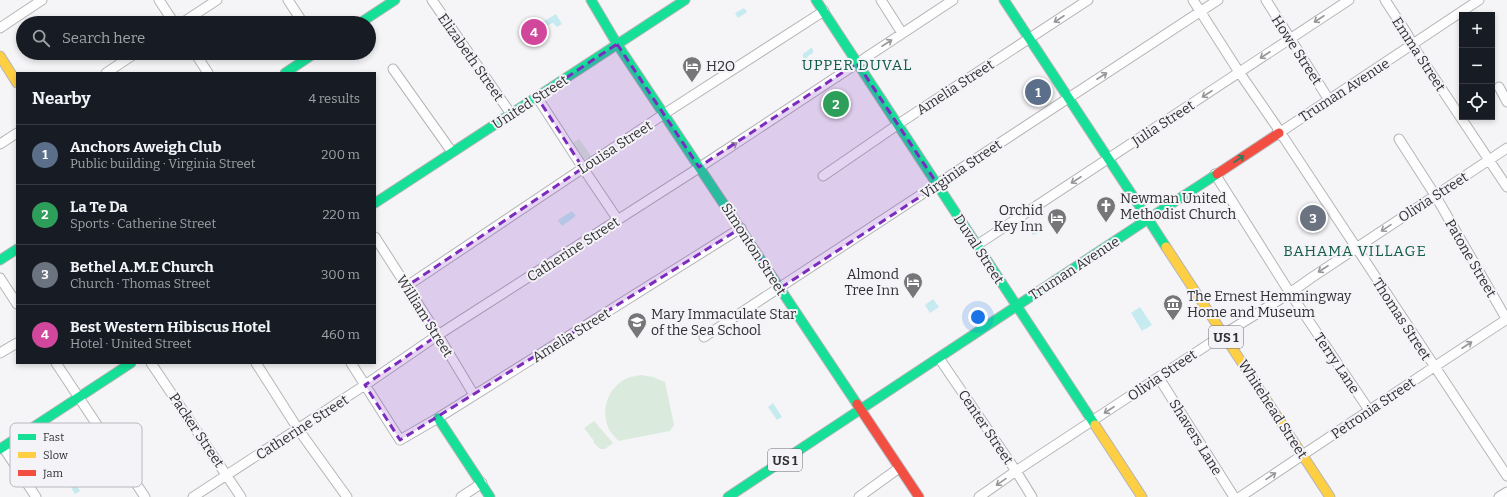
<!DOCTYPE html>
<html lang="en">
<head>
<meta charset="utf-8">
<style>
  body { margin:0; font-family:Bitter,serif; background:#242831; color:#f1f3f6 }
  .controls { position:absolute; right:12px; top:12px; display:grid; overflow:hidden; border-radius:0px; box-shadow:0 2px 6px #0003 }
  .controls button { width:36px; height:36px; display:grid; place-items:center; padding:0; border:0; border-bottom:1px solid #363941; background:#171b24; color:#f1f3f6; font:20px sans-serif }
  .you { position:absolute; left:978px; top:317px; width:14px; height:14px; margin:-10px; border:3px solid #fff; border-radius:50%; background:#1a73e8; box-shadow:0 0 0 6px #1a73e833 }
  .badge { display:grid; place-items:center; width:26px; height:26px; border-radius:50%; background:#767577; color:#fff; font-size:13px; font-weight:700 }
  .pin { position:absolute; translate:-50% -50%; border:2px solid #fff; box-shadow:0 1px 4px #0006 }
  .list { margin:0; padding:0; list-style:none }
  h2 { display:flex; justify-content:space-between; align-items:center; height:52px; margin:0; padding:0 16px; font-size:17px }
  h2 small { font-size:13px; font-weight:400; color:#9ea1a6 }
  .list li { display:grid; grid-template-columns:26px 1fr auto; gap:12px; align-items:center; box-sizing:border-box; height:60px; padding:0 16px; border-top:1px solid #363941 }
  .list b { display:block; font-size:15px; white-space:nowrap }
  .list p { margin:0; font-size:13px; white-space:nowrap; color:#9ea1a6 }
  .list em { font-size:13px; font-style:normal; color:#9ea1a6 }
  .icon { flex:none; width:22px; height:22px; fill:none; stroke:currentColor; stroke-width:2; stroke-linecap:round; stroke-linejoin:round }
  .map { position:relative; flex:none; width:1507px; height:497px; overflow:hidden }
  .search { position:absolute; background:#171b24; box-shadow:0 2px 6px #0003; left:16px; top:16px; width:360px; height:44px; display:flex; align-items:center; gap:10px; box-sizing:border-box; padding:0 14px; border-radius:22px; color:#9ea1a6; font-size:15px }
  .panel { position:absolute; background:#171b24; box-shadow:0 2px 6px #0003; left:16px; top:72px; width:360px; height:292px; border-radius:0px }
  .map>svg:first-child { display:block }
</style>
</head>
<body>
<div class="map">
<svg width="1507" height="497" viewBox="0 0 1507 497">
  <rect width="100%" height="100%" fill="#f5f4f7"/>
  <!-- park -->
  <path fill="#daebdd" d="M579,139L591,156L583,161L571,144Z
    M641,375L653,377L665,382L674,425L670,431L618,441C616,438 612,434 610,431C599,412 608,386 628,378C632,376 637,376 641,375Z
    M594,421L613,443L605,449H600L594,443V441L584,428Z"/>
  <!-- water -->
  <path fill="#c5ebf0" d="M744,8L747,12L738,18L735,13Z
    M556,14L562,24L557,27L553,23L544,27L541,23Z
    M811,48L813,49V53L808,56L807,59L804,60L803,58V54Z
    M572,211L576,216L562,226L558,220Z
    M1039,226L1042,230L1041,232L1033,235L1030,230Z
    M933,299L939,307L930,313L925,305Z
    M1140,307L1152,325L1142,331L1131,313Z
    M773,403L782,417L777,420L768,407Z
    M75,483L80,491L75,494L70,486Z"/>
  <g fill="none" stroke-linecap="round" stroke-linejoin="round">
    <!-- street casing -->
    <g stroke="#b5b4b6" stroke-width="11">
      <path id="street" d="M159,0L174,23
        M288,0L303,23
        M432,0L511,114
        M881,0L902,33
        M1193,0L1239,72L1277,127L1279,133L1284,138L1507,476
        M1266,0L1329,100
        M1385,0L1406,32L1417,52L1507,187
        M182,23L217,0
        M0,28L42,0
        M195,53L208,73
        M393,69L452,152
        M106,73L136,53
        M1499,87L1507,102
        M537,97L583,168L618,220
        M1279,133L1479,0
        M1399,139L1435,195L1507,320
        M0,144L17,133
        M1215,174L1290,293L1369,410
        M823,176L903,121L1088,0
        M375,237L438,335L474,395
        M977,245L1349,0
        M0,278L17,304
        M407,286L664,114L824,11
        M704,337L1218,0
        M0,353L17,343
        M939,358L1016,471L1032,497
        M56,363L145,497
        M151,363L241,497
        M256,363L298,429L347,497
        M351,363L400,440L438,418L741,228
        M1159,378L1234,497
        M3,447L36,497
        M193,497L365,385L438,335L694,171L953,0
        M461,497L482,483
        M859,497L899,468
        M979,497L1016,471L1224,334L1290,293L1311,278L1507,148
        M1240,497L1434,367L1507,319
        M1499,497L1507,492"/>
    </g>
    <!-- fast casing -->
    <g stroke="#b5b4b6" stroke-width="11">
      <path id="fast" d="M591,0L617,44L857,404
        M816,0L1095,425
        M1004,0L1148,219L1217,174
        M360,23L395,0
        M285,73L315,53
        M375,203L685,0
        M0,260L17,249
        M438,418L490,497
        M0,449L131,363
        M728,497L1148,219L1166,247"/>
    </g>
    <!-- slow casing -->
    <g stroke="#b5b4b6" stroke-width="11">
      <path id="slow" d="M0,56L17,83
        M1166,247L1330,497
        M1095,425L1142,497"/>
    </g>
    <!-- jam casing -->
    <g stroke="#b5b4b6" stroke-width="11">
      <path id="jam" d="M1217,174L1279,133
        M857,404L919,497"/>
    </g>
    <!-- street -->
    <use href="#street" stroke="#fefdfe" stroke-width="9"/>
    <!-- fast -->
    <use href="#fast" stroke="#16e098" stroke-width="9"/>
    <!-- slow -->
    <use href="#slow" stroke="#ffcf43" stroke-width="9"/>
    <!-- jam -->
    <use href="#jam" stroke="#f24e42" stroke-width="9"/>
  </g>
  <!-- one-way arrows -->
  <defs><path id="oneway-shaft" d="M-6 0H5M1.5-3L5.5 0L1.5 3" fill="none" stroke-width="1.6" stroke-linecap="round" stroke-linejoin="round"/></defs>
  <g stroke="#989698">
    <use href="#oneway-shaft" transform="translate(1059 19) rotate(147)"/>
    <use href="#oneway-shaft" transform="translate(1319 19) rotate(147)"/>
    <use href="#oneway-shaft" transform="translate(887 43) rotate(-33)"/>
    <use href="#oneway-shaft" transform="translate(1265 55) rotate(147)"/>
    <use href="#oneway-shaft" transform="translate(1102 76) rotate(-33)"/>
    <use href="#oneway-shaft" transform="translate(1207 94) rotate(147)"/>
    <use href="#oneway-shaft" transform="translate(732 146) rotate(-33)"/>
    <use href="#oneway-shaft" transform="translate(1076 180) rotate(147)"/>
    <use href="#oneway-shaft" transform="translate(1386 228) rotate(146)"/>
    <use href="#oneway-shaft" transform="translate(1323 269) rotate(147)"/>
    <use href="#oneway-shaft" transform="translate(1467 345) rotate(-33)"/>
    <use href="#oneway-shaft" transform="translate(1109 410) rotate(147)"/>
    <use href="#oneway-shaft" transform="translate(1271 476) rotate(-34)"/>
    <use href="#oneway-shaft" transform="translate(1001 482) rotate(145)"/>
  </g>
  <use stroke="#257f60" href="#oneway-shaft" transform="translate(1239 159) rotate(-33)"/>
  <!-- marked area -->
  <path fill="#7b2cbf" fill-opacity="0.2" stroke="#7b2cbf" stroke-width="3" stroke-dasharray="8 5" stroke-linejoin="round" d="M617,44L699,167L857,63L938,185L779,289L741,228L400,440L365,385L438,335L407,286L583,168L537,97Z"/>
  <!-- icons -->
  <defs>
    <g id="hotel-pin" transform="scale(1)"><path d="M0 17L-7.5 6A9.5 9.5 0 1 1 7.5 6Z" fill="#767577" stroke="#f4f3f8"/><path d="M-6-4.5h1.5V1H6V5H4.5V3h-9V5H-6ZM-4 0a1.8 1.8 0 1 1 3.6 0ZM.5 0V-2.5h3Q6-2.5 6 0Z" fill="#fff"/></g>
    <g id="church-pin" transform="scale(1)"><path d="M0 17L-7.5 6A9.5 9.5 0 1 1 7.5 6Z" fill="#767577" stroke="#f4f3f8"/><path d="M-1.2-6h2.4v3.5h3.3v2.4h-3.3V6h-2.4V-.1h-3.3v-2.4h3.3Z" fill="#fff"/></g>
    <g id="museum-pin" transform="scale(1)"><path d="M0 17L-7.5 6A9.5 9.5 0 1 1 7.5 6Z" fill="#767577" stroke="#f4f3f8"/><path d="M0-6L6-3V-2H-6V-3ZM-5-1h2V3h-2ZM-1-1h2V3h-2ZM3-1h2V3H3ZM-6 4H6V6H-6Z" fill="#fff"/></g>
    <g id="school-pin" transform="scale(1)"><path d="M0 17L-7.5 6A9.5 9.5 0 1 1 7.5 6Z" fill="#767577" stroke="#f4f3f8"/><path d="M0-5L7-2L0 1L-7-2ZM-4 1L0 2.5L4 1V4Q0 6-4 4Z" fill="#fff"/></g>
  </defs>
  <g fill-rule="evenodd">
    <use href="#hotel-pin" x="692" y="66"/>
    <use href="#church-pin" x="1106" y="206"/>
    <use href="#hotel-pin" x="1057" y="218"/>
    <use href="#hotel-pin" x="913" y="282"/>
    <use href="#museum-pin" x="1173" y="304"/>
    <use href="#school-pin" x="637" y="322"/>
  </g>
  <g text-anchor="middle" stroke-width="4" stroke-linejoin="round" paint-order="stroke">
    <!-- shield labels -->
    <g fill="#f4f3f8" stroke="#6c6a6d" stroke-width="1">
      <rect x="1209" y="326" width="34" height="22" rx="3"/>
      <rect x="768" y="449" width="34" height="22" rx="3"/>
    </g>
    <g font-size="13" font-weight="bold" fill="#313032">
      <text x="1226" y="342">US 1</text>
      <text x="785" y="465">US 1</text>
    </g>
    <!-- street labels -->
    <g font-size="14" fill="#313032" stroke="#f4f3f8">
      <text transform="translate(1297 50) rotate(57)" y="5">Howe Street</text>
      <text transform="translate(1419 54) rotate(57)" y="5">Emma Street</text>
      <text transform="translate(471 57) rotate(55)" y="5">Elizabeth Street</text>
      <text transform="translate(955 87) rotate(-33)" y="5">Amelia Street</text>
      <text transform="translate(1344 90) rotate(-33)" y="5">Truman Avenue</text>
      <text transform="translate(530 102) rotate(-33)" y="5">United Street</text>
      <text transform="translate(1163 123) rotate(-33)" y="5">Julia Street</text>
      <text transform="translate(615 147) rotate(-33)" y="5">Louisa Street</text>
      <text transform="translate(961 169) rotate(-34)" y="5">Virginia Street</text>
      <text transform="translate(1433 197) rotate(-33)" y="5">Olivia Street</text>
      <text transform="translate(573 249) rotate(-33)" y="5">Catherine Street</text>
      <text transform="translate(754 249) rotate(57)" y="5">Simonton Street</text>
      <text transform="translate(979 249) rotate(57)" y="5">Duval Street</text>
      <text transform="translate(1471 258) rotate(60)" y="5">Patone Street</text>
      <text transform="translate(1074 268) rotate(-33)" y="5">Truman Avenue</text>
      <text transform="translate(425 316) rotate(58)" y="5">William Street</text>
      <text transform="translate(1402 319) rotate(57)" y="5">Thomas Street</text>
      <text transform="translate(571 335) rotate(-32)" y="5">Amelia Street</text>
      <text transform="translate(1337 363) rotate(56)" y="5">Terry Lane</text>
      <text transform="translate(1162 375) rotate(-34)" y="5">Olivia Street</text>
      <text transform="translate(1373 408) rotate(-34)" y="5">Petronia Street</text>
      <text transform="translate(1273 409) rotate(57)" y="5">Whitehead Street</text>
      <text transform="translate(302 427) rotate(-33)" y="5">Catherine Street</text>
      <text transform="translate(986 427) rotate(56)" y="5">Center Street</text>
      <text transform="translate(197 430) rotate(56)" y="5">Packer Street</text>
      <text transform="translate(1196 437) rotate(58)" y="5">Shavers Lane</text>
    </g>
    <!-- poi labels -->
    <g font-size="14" fill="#313032" stroke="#f4f3f8" text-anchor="start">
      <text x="706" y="71">H2O</text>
      <text x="1120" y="203">Newman United<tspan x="1120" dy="16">Methodist Church</tspan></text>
      <text x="1043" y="215" text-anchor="end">Orchid<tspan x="1043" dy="16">Key Inn</tspan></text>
      <text x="899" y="279" text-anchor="end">Almond<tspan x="899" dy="16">Tree Inn</tspan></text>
      <text x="1187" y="301">The Ernest Hemmingway<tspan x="1187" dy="16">Home and Museum</tspan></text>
      <text x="651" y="319">Mary Immaculate Star<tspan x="651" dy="16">of the Sea School</tspan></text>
    </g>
    <!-- neighbourhood labels -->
    <g font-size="15" letter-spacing="1" fill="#125c45" stroke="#f4f3f8">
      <text x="857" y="70">UPPER DUVAL</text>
      <text x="1355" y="256">BAHAMA VILLAGE</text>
    </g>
  </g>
  <!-- legend -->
  <rect x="10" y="423" width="132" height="64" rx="6" fill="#f4f3f8" stroke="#bab8bd" stroke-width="1"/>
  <rect x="18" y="434" width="18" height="6" fill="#16e098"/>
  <rect x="18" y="452" width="18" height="6" fill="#ffcf43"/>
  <rect x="18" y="470" width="18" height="6" fill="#f24e42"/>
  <g font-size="11" fill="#313032">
    <text x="43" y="441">Fast</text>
    <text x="43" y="459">Slow</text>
    <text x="43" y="477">Jam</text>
  </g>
</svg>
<div class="controls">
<button>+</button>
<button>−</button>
<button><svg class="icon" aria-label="locate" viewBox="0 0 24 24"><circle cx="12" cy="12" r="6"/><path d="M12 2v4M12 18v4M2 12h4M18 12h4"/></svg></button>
</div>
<div class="you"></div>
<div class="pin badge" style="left:1038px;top:92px;background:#5c6f8a">1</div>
<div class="pin badge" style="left:836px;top:104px;background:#2e9e5b">2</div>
<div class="pin badge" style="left:1313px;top:218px;background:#6b7280">3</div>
<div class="pin badge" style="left:534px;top:32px;background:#d1479c">4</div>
<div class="search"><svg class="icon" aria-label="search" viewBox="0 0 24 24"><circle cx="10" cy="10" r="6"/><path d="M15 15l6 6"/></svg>Search here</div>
<section class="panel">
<h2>Nearby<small>4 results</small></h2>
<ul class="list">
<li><span class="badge" style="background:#5c6f8a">1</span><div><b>Anchors Aweigh Club</b><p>Public building · Virginia Street</p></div><em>200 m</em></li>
<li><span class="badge" style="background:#2e9e5b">2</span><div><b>La Te Da</b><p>Sports · Catherine Street</p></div><em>220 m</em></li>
<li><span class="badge" style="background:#6b7280">3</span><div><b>Bethel A.M.E Church</b><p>Church · Thomas Street</p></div><em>300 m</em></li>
<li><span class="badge" style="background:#d1479c">4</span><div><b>Best Western Hibiscus Hotel</b><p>Hotel · United Street</p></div><em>460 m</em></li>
</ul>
</section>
</div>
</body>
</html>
